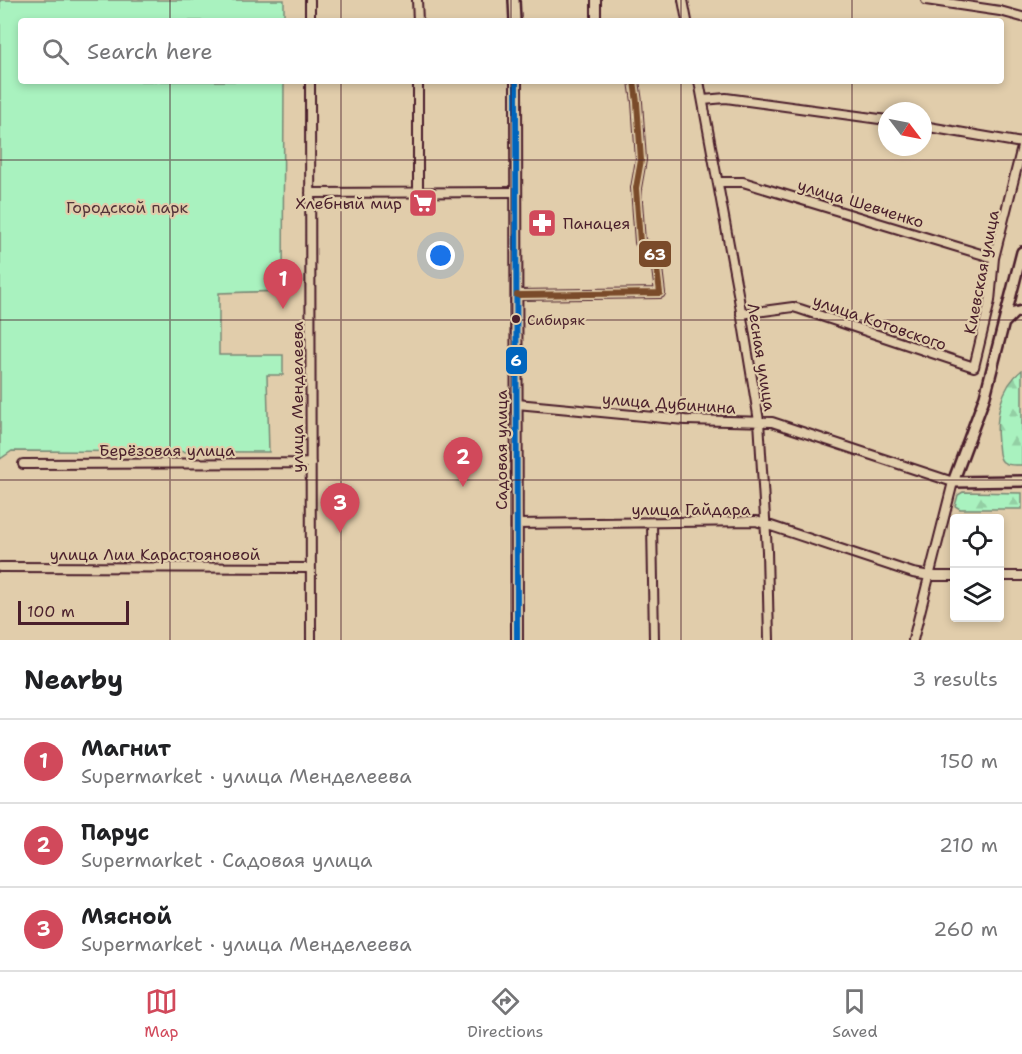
<!DOCTYPE html>
<html lang="en">
<head>
<meta charset="utf-8">
<style>
  body { margin:0; font-family:"Shantell Sans",sans-serif; background:#f2f2f2; color:#202124 }
  .controls { position:absolute; right:18px; bottom:18px; display:grid; overflow:hidden; border-radius:6px; box-shadow:0 3px 9px #0003 }
  .controls button { width:54px; height:54px; display:grid; place-items:center; padding:0; border:0; border-bottom:2px solid #e0e0e0; background:#fff; color:#202124; font:30px sans-serif }
  .compass { position:absolute; left:878px; top:102px; width:54px; height:54px; border-radius:50%; background:#fff; box-shadow:0 3px 9px #0003; rotate:122deg }
  .scale { position:absolute; left:18px; bottom:15px; width:111px; box-sizing:border-box; padding-left:6px; border:3px solid #4a1f2b; border-top:0; font-size:16px; line-height:21px; white-space:nowrap; color:#4a1f2b; -webkit-text-stroke:4px #e1cdab; paint-order:stroke }
  .you { position:absolute; left:441px; top:256px; width:21px; height:21px; margin:-15px; border:4px solid #fff; border-radius:50%; background:#1a73e8; box-shadow:0 0 0 9px #1a73e833 }
  .badge { display:grid; place-items:center; width:39px; height:39px; border-radius:50%; background:#d1495b; color:#fff; font-size:20px; font-weight:700 }
  .pin { position:absolute; translate:-50% -50px; filter:drop-shadow(0 2px 3px #0008) }
  .pin::after { content:''; position:absolute; top:32px; width:21px; height:18px; background:inherit; clip-path:polygon(0 0,100% 0,50% 100%) }
  .list { margin:0; padding:0; list-style:none }
  h2 { display:flex; justify-content:space-between; align-items:center; height:78px; margin:0; padding:0 24px; font-size:26px }
  h2 small { font-size:20px; font-weight:400; color:#757577 }
  .list li { display:grid; grid-template-columns:39px 1fr auto; gap:18px; align-items:center; box-sizing:border-box; height:84px; padding:0 24px; border-top:2px solid #e0e0e0 }
  .list b { display:block; font-size:22px; white-space:nowrap }
  .list p { margin:0; font-size:20px; white-space:nowrap; color:#757577 }
  .list em { font-size:20px; font-style:normal; color:#757577 }
  .icon { flex:none; width:33px; height:33px; fill:none; stroke:currentColor; stroke-width:2; stroke-linecap:round; stroke-linejoin:round }
  .map { position:relative; flex:none; width:1022px; height:640px; overflow:hidden }
  .search { position:absolute; background:#fff; box-shadow:0 3px 9px #0003; left:18px; right:18px; top:18px; height:66px; display:flex; align-items:center; gap:15px; box-sizing:border-box; padding:0 21px; border-radius:6px; color:#757577; font-size:22px }
  .sheet { height:330px; background:#fff }
  nav { display:flex; justify-content:space-around; align-items:center; box-sizing:border-box; height:84px; border-top:2px solid #e0e0e0; background:#fff; font-size:16px; color:#757577 }
  nav a { display:grid; justify-items:center; gap:3px }
  nav .on { color:#d1495b }
  .map>svg:first-child { display:block }
</style>
</head>
<body>
<div class="map">
<svg width="1022" height="640" viewBox="0 0 1022 640">
  <defs>
    <pattern id="forest-firs" width="22" height="20" patternUnits="userSpaceOnUse" patternTransform="scale(1.5)"><rect width="22" height="20" fill="#a9f2bf"/><path d="M5 1l3.5 6h-7zM16 11l3.5 6h-7z" fill="#93cfa4"/></pattern>
  </defs>
  <rect width="100%" height="100%" fill="#e1cdab"/>
  <filter id="ink" filterUnits="userSpaceOnUse"><feTurbulence type="fractalNoise" baseFrequency=".0167" numOctaves="2"/><feDisplacementMap in="SourceGraphic" scale="12" xChannelSelector="R" yChannelSelector="G"/><feConvolveMatrix kernelMatrix="1 2 1 2 8 2 1 2 1" color-interpolation-filters="sRGB"/></filter>
  <g filter="url(#ink)">
    <!-- green -->
    <path fill="#a9f2bf" stroke="#7a8875" stroke-width="1.5" d="M0,0H284V21H21V81H284L283,291L219,293V355H283V375H267L269,452L12,451L0,459Z"/>
    <!-- forest -->
    <path fill="url(#forest-firs)" stroke="#7a8875" stroke-width="1.5" d="M1022,370V465C1016,465 1008,466 1003,462C998,459 999,450 998,444C995,418 1000,387 1022,370Z
      M963,492L1022,493V509H960L955,506L958,495Z"/>
    <g fill="none" stroke-linecap="round" stroke-linejoin="round">
      <!-- minor casing -->
      <g stroke="#4a1f2b" stroke-width="12">
        <path id="minor" d="M417,0L418,21
          M683,0L687,21
          M926,0L1000,11L1022,17
          M310,21V0
          M596,21V0
          M310,81L311,640
          M418,81V192
          M699,81L738,293L759,421L767,551L769,640
          M703,100L726,98L887,120
          M923,126L1022,143
          M718,182H743L994,258
          M310,193L517,192
          M517,295L660,293L655,252L650,247L640,242L636,188L641,160L637,102L634,81
          M741,314L793,307L800,309L974,367L990,301L994,258L1022,147
          M517,404L685,420L772,422L953,482L913,640
          M23,464L311,463
          M652,523L654,640
          M516,524L756,521L913,573L930,576H954
          M0,567L311,568
          M1000,576H1022"/>
      </g>
      <!-- tertiary casing -->
      <g stroke="#4a1f2b" stroke-width="14">
        <path id="tertiary" d="M514,0L515,21
          M516,81L517,640
          M1022,252L985,396L953,482L1022,481
          M1004,323L1014,313L1022,311"/>
      </g>
      <!-- minor -->
      <use href="#minor" stroke="#e1cdab" stroke-width="8"/>
      <!-- tertiary -->
      <use href="#tertiary" stroke="#e1cdab" stroke-width="9"/>
      <!-- bus-1 casing -->
      <g stroke="#e1cdab" stroke-width="10">
        <path id="bus-1" d="M516,81L517,640"/>
      </g>
      <!-- bus-2 casing -->
      <g stroke="#e1cdab" stroke-width="10">
        <path id="bus-2" d="M517,295L660,293L655,252L650,247L640,242L636,188L641,160L637,102L634,81"/>
      </g>
      <!-- bus-1 -->
      <use href="#bus-1" stroke="#0065bd" stroke-width="6"/>
      <!-- bus-2 -->
      <use href="#bus-2" stroke="#7a4b2a" stroke-width="6"/>
    </g>
  </g>
  <!-- grid -->
  <path fill="none" stroke="#4a1f2b" stroke-width="1.5" stroke-opacity="0.55" d="M170,0V21M341,0V21M511,0V21M681,0V21M852,0V21M170,81V640M341,81V640M511,81V640M681,81V640M852,81V640M0,160H1022M0,320H1022M0,480H1022"/>
  <!-- icons -->
  <defs>
    <g id="supermarket-square" transform="scale(1.5)"><rect x="-9" y="-9" width="18" height="18" rx="4" fill="#d1495b" stroke="#e1cdab"/><path d="M-6-5.5h2.5l.6 2H6L4.5 2H-2.5L-4.4-4H-6ZM-1.5 3.2a1.3 1.3 0 1 0 .1 0ZM3 3.2a1.3 1.3 0 1 0 .1 0Z" fill="#fff"/></g>
    <g id="pharmacy-square" transform="scale(1.5)"><rect x="-9" y="-9" width="18" height="18" rx="4" fill="#d1495b" stroke="#e1cdab"/><path d="M-2-6h4v4h4v4h-4v4h-4v-4h-4v-4h4Z" fill="#fff"/></g>
  </defs>
  <g fill-rule="evenodd">
    <use href="#supermarket-square" x="423" y="203"/>
    <use href="#pharmacy-square" x="542" y="223"/>
  </g>
  <!-- markers -->
  <circle fill="#4a1f2b" stroke="#e1cdab" stroke-width="2" cx="516" cy="319" r="5"/>
  <g text-anchor="middle" stroke-width="4.5" stroke-linejoin="round" paint-order="stroke">
    <!-- bus labels -->
    <g font-size="14" fill="#4a1f2b" stroke="#e1cdab" text-anchor="start">
      <text x="527" y="325">Сибиряк</text>
    </g>
    <!-- poi labels -->
    <g font-size="16" fill="#4a1f2b" stroke="#e1cdab" text-anchor="end">
      <text x="402" y="209">Хлебный мир</text>
      <text x="563" y="229" text-anchor="start">Панацея</text>
    </g>
    <!-- street labels -->
    <g font-size="16" fill="#4a1f2b" stroke="#e1cdab">
      <text transform="translate(861 203) rotate(17)" y="6">улица Шевченко</text>
      <text transform="translate(981 272) rotate(-79)" y="6">Киевская улица</text>
      <text transform="translate(880 322) rotate(19)" y="6">улица Котовского</text>
      <text transform="translate(762 357) rotate(81)" y="6">Лесная улица</text>
      <text transform="translate(297 397) rotate(-90)" y="6">улица Менделеева</text>
      <text transform="translate(669 403) rotate(4)" y="6">улица Дубинина</text>
      <text x="167" y="456">Берёзовая улица</text>
      <text transform="translate(501 450) rotate(-90)" y="6">Садовая улица</text>
      <text x="691" y="515">улица Гайдара</text>
      <text x="155" y="560">улица Лии Карастояновой</text>
    </g>
    <!-- park labels -->
    <g font-size="16" fill="#54343a" stroke="#e1cdab">
      <text x="127" y="213">Городской парк</text>
    </g>
  </g>
  <g stroke="#e1cdab" stroke-width="2">
    <rect x="638" y="240" width="34" height="28" rx="6" fill="#7a4b2a"/>
    <rect x="505" y="346" width="23" height="29" rx="6" fill="#0065bd"/>
  </g>
  <g font-size="16" text-anchor="middle" font-weight="bold" fill="#fff">
    <text x="655" y="260">63</text>
    <text x="516" y="366">6</text>
  </g>
</svg>
<div class="controls">
<button><svg class="icon" aria-label="locate" viewBox="0 0 24 24"><circle cx="12" cy="12" r="6"/><path d="M12 2v4M12 18v4M2 12h4M18 12h4"/></svg></button>
<button><svg class="icon" aria-label="layers" viewBox="0 0 24 24"><path d="M12 4l9 5-9 5-9-5zM3 14l9 5 9-5"/></svg></button>
</div>
<svg class="compass" viewBox="-18 -18 36 36"><path d="M0-13l5 13h-10z" fill="#e53935"/><path d="M0 13l5-13h-10z" fill="#757577"/></svg>
<div class="scale">100 m</div>
<div class="you"></div>
<div class="pin badge" style="left:283px;top:309px">1</div>
<div class="pin badge" style="left:463px;top:487px">2</div>
<div class="pin badge" style="left:340px;top:533px">3</div>
<div class="search"><svg class="icon" aria-label="search" viewBox="0 0 24 24"><circle cx="10" cy="10" r="6"/><path d="M15 15l6 6"/></svg>Search here</div>
</div>
<section class="sheet">
<h2>Nearby<small>3 results</small></h2>
<ul class="list">
<li><span class="badge">1</span><div><b>Магнит</b><p>Supermarket · улица Менделеева</p></div><em>150 m</em></li>
<li><span class="badge">2</span><div><b>Парус</b><p>Supermarket · Садовая улица</p></div><em>210 m</em></li>
<li><span class="badge">3</span><div><b>Мясной</b><p>Supermarket · улица Менделеева</p></div><em>260 m</em></li>
</ul>
</section>
<nav>
<a class="on"><svg class="icon" aria-label="map" viewBox="0 0 24 24"><path d="M3 6l6-2 6 2 6-2v14l-6 2-6-2-6 2zM9 4v14M15 6v14"/></svg>Map</a>
<a><svg class="icon" aria-label="directions" viewBox="0 0 24 24"><path d="M12 3l9 9-9 9-9-9zM9 14v-3h6M13 9l2 2-2 2"/></svg>Directions</a>
<a><svg class="icon" aria-label="saved" viewBox="0 0 24 24"><path d="M7 4h10v16l-5-4-5 4z"/></svg>Saved</a>
</nav>
</body>
</html>
